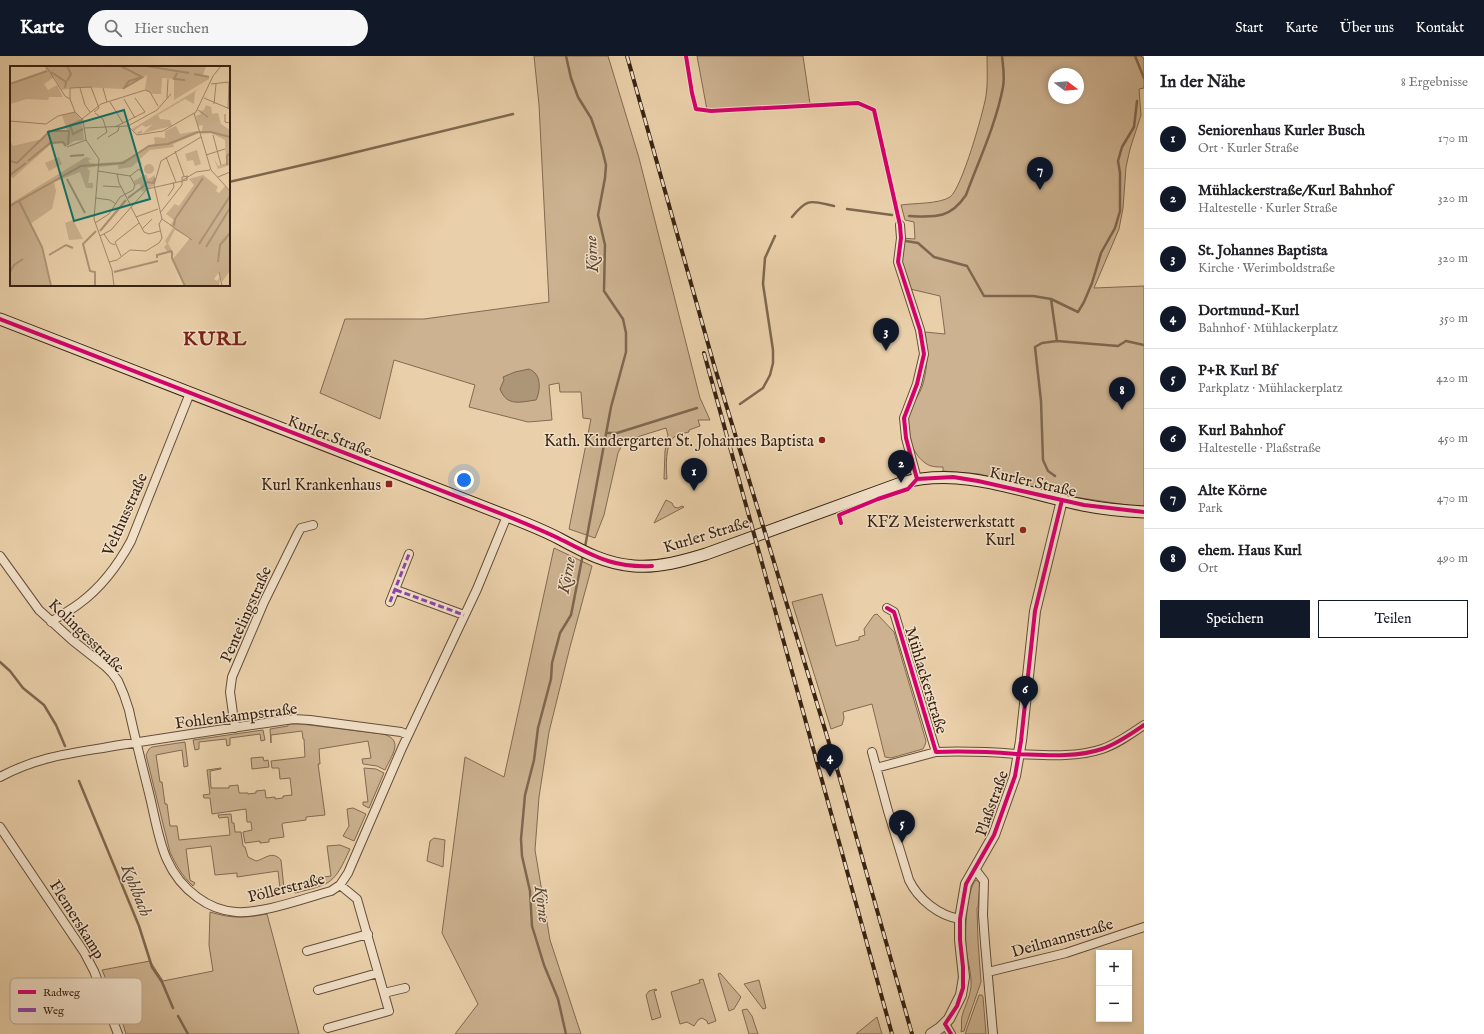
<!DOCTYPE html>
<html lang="de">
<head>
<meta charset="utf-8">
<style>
  body { margin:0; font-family:"IM FELL English",serif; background:#f6f6f6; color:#202124 }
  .controls { position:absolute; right:12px; bottom:12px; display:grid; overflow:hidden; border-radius:0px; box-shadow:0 2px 6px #0003 }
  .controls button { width:36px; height:36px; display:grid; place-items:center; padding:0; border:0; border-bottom:1px solid #e0e0e0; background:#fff; color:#202124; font:20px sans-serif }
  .compass { position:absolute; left:1048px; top:12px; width:36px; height:36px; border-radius:50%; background:#fff; box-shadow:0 2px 6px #0003; rotate:106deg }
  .you { position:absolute; left:464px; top:424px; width:14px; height:14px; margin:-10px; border:3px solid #fff; border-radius:50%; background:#1a73e8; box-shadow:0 0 0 6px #1a73e833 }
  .badge { display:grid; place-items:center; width:26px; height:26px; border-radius:50%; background:#111827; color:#fff; font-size:13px; font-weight:700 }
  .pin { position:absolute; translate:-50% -33px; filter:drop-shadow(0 1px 2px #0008) }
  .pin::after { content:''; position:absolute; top:21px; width:14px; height:12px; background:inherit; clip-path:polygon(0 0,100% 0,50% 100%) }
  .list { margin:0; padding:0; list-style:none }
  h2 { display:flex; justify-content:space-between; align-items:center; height:52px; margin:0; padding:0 16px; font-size:17px }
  h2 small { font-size:13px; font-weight:400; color:#757577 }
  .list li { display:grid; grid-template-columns:26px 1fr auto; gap:12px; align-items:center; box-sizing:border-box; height:60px; padding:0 16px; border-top:1px solid #e0e0e0 }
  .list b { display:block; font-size:15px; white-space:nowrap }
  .list p { margin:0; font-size:13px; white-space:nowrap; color:#757577 }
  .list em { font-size:13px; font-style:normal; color:#757577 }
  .actions { display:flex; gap:8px; padding:12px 16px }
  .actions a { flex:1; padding:9px 0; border:1px solid #111827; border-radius:0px; text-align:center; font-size:14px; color:#111827 }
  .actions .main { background:#111827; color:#fff }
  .icon { flex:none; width:22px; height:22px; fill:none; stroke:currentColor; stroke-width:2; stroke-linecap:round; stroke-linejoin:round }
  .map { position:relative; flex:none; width:1144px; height:978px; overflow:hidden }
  header { display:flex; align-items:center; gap:24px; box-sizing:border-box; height:56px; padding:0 20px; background:#111827; color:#fff }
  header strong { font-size:19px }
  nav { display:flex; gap:22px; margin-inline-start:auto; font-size:14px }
  .search { width:280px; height:36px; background:#f6f6f6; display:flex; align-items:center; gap:10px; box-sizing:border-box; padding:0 14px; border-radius:22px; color:#757577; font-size:15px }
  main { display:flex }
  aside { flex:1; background:#fff }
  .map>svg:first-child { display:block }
</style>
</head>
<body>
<header>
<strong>Karte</strong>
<div class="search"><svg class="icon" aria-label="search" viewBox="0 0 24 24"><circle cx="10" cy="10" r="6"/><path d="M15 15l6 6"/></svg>Hier suchen</div>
<nav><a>Start</a><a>Karte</a><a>Über uns</a><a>Kontakt</a></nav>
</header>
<main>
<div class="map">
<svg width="1144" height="978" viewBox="0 0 1144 978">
  <rect width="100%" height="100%" fill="#ead0aa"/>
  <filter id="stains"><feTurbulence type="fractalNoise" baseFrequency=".005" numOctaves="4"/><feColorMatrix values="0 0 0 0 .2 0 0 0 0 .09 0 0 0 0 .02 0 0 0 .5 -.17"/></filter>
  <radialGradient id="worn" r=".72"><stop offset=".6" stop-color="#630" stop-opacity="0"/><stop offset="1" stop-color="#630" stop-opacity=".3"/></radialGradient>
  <!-- green -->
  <path fill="#ccb290" stroke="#826a52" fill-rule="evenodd" d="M534,0H608L639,102L700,342L710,364H698L700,370L689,374V376C684,377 678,378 674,381C665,388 666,412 667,423H664L665,395L668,379L666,372L624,385L618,397L604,459L595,482L569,473L591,363L583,362L581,336H560L559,327L549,329L552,364L528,366L469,351L475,329L394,304L380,363L320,337L345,263H424L549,246L539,49Z
    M697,0H803L810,48L707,54Z
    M987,0H1141L1144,3V32L1139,33L1141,59L1130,93L1126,111L1123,152L1119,173L1094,232L1144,230V450H1134L1068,440L979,418L943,415V411C939,411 935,411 931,410C914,404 906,379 908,362C909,352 920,339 923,328C928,309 928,295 925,276L945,278L940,240L906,232L898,206L901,182L915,183L914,166L905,164L901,149C915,147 939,148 950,141C962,132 983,57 986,40C988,27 987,13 987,0ZM1054,18H1078V42H1054Z
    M666,444L672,447L674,451L678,452L682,450L684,451L654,467Z
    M554,492L592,510L570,591L549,676L539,741L535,794L550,884L581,978H455L478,948L442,877L465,701L504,721Z
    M822,538L836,590L859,584V581L865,579L864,573L874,559L877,558L894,576L926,685L925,689L923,693L891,702L885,701L872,648L843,656L844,662L842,669L831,673L792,546Z
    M288,668H301L383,678C405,684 391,700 385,714L377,710L363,708L362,703L371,702L368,685L319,693L320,708H318L325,759L306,761V764L284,767L282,768L284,781L269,783V786L260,787V785L245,787L243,776L252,774L251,766H247L246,753L212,758L210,742H204L203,739L210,738L207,714L221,712V713L210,715L211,732H229V730L238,729L239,737H248V738L256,737V735L265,734L266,742L275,741V743L283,742V740L292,739L290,722L280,723L279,712H272L271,705L305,701L304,683H303L302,675L271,679V687L270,673L288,670Z
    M263,674L265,684L261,685L260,678L230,682V689L227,690L226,683L199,686V693L195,694L193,684Z
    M185,686L188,710L184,711L182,694L156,699L160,726H162L165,748H167L170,770H177L179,784L230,779L228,761L219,762L218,759L231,758L232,767H234L235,776H241L243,790L245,791L248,801L256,805C265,803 272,794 281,804L284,832H280L278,815L237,821V817L215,819L211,790L186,793L190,824L195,827L193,830C182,820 176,809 170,796L146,699L149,693L152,691Z
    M263,701L264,705L268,704L269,711L252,713L251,702Z
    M364,712L376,713L384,717L369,752L363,749V746H368Z
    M353,752L366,758L354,785L343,780L349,770L347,753Z
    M434,782L445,784L443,811L427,805L430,785Z
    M340,789L350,793C334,828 332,828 295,837L294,828L307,826L309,823L331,820L327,790Z
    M976,824L979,826L980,828L978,851L977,852L978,885L981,926L964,975L961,976C962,971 961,965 962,960C964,952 970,941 971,931C972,917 967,905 966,891C965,878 966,834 976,824Z
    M210,856C233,863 244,862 267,858L299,978H126L118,951L102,914L150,905L163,925L213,915L209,889Z
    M720,917L741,941L734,953L729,955L718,918Z
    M703,923L716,965L708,968L707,965L702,962L698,964L694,970L687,966L680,968L671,936L700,927L699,924Z
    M759,924L766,952L763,953L744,928Z
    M656,933L657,934L654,935L661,961L652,964L646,939L649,935Z
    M979,939H982L983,941L986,978H965Z
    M747,953L752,960L758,978H749L742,954Z
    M877,961L882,978H856Z"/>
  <!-- water -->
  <path fill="#ad9577" stroke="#7e674f" d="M529,313C531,314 533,315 535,317C541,323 540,337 536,344C520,346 507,351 500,333L504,324L503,321L515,316Z"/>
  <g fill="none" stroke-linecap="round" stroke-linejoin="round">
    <!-- stream -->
    <path stroke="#7e674f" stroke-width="2.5" d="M566,0L571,22L578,41L591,62L602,93L606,109L605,122L598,159L605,189L604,235L623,263L626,277V296L611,351L585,491
      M1135,0L1144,22
      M229,126L324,104L513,58
      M847,153L892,159
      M909,160C935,161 950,163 966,139C979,104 996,68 1003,31C1005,21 1003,10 1002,0
      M792,161C808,141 811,145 834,150
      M906,185L918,187L934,201L967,210L984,240H1033L1051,243L1078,256L1084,246L1092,227L1101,197L1115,172L1120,155V117L1118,105L1122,91L1134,71L1137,45
      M1051,243L1057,285
      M740,348L763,332L770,319L773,307V294L763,228L765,202L775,180
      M606,377H617L697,352
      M1055,420L1048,415L1043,404L1041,345L1035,291L1042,287L1057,285L1118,290L1126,285L1144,289
      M0,606L10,615L23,632L44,649L56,669L65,690
      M79,725L139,870L152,911L162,926L173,952
      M178,960L188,978
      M566,978L558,943L544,909L532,870L530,835L522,800L521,783L525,739L534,704L538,672L551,623L552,607L560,577L571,559L583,498"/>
    <!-- minor casing -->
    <g stroke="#644e39" stroke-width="10">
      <path id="minor" d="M900,169L901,182L898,206L920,274L924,298L917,328L904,362L906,382L917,423
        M0,500L39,554L72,584L105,610L112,617L118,625L124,639L129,654C135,682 142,709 149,737C159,777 161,815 197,841C209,850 222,855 236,856C262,858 305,842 331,835L340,829L348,817L402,692L477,533L507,460
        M396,534L464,559
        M390,546L409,498
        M887,552L894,556L936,696C963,695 990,696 1016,698C1044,699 1075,702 1102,693C1117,688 1131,678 1144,669
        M51,566C61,559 71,554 80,547C103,530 118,509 131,485L190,337
        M235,672L230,636L232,621L264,546L298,477L301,472L313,469
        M872,696L888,755L909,824C918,843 939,860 960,863
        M876,712L936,696
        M0,721C41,699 76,697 120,689C178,680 236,671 294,663L310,664L401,676L408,679
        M0,771L84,896L94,915L118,978
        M975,813L984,825L983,859L985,887L993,978
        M307,895L368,878
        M988,916L1066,897L1144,871
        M318,934L378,917
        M384,937L405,932
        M945,968L951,978
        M328,972L389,955L357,843L340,829"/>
    </g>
    <!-- tertiary casing -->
    <g stroke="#644e39" stroke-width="12">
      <path id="tertiary" d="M931,978L940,972L949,963L961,939L964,921L960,884V863L966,828L994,779L1015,720L1021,685L1035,555L1062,444"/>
    </g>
    <!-- secondary casing -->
    <g stroke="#382213" stroke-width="13">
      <path id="secondary" d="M0,263L507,460C525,467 543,474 560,483C584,496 606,508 634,510C659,512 683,505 706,498L901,427C964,410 1022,437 1083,449C1103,453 1124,455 1144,456"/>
    </g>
    <!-- minor -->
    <use href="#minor" stroke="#f1e0c8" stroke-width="8"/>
    <!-- tertiary -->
    <use href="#tertiary" stroke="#f1e0c8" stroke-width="10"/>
    <!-- secondary -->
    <use href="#secondary" stroke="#f1e0c8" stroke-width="11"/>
    <!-- rail casing -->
    <g stroke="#382213" stroke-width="4">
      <path id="rail" d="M627,0L714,309L840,723L912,978
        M704,297L892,978"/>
    </g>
    <!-- rail -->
    <use href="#rail" stroke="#f1e0c8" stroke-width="2.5" stroke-dasharray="8" stroke-linecap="butt"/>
    <!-- quiet -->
    <path stroke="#8e44ad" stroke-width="3" stroke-dasharray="6 3" stroke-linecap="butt" d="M396,534L464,559
      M390,546L409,498"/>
    <!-- cycleway casing -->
    <g stroke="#f1e0c8" stroke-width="6">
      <path id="cycleway" d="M686,0L692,37L696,53L711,55L858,47L874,54L900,169L901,182L898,206L920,274L924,298L917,328L904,362L906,382L917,423
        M0,263L507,460C524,467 541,474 558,482C593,499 611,512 652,510
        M917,423L953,421L978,425L1084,449L1144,456
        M841,467L839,459L878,443L908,433L917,423
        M887,552L894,556L936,696C963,695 990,696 1016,698C1044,699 1075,702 1102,693C1117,688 1131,678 1144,669
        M951,978L945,968L957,950L963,932V911L960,884V863L966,828L994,779L1015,720L1021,685L1035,555L1062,444"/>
    </g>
    <!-- cycleway -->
    <use href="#cycleway" stroke="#d6006c" stroke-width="4"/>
  </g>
  <!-- markers -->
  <g fill="#8f2418" stroke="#f1e0c8" stroke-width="1.5">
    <circle cx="822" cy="384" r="4"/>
    <rect x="385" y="424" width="8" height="8" rx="2"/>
    <circle cx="1023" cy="474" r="4"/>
  </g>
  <g text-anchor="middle" stroke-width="3" stroke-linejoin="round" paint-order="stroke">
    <!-- street labels -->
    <g font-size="16" fill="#382213" stroke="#f1e0c8">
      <text transform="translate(330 379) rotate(21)" y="6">Kurler Straße</text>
      <text transform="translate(1033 425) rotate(13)" y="6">Kurler Straße</text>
      <text transform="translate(124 458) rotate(-66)" y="6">Velthusstraße</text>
      <text transform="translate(706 478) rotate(-17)" y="6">Kurler Straße</text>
      <text transform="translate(245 558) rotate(-66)" y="6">Pentelingstraße</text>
      <text transform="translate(87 579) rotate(44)" y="6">Kolingesstraße</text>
      <text transform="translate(927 624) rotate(73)" y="6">Mühlackerstraße</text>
      <text transform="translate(236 659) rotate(-7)" y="6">Fohlenkampstraße</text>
      <text transform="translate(991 747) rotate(-70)" y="6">Plaßstraße</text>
      <text transform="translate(286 831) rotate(-14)" y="6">Pöllerstraße</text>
      <text transform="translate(78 863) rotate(58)" y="6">Flemerskamp</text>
      <text transform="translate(1062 881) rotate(-16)" y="6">Deilmannstraße</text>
    </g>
    <!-- poi labels -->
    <g font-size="16" fill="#382213" stroke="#f1e0c8" text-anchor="end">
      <text x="814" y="390">Kath. Kindergarten St. Johannes Baptista</text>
      <text x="381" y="434">Kurl Krankenhaus</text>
      <text x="1015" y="471">KFZ Meisterwerkstatt<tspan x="1015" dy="18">Kurl</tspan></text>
    </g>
    <!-- water labels -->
    <g font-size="17" font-style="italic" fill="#5b4431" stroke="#f1e0c8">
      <text transform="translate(591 198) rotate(-93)" y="6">Körne</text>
      <text transform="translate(566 519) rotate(-79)" y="6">Körne</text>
      <text transform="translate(137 834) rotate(68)" y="6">Kohlbach</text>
      <text transform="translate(543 848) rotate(83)" y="6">Körne</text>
    </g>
    <!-- district labels -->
    <g font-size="20" font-weight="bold" letter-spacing="1" fill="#7a1f14" stroke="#f1e0c8">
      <text x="215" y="289">KURL</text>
    </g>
  </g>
  <!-- overview -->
  <g transform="translate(10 10)">
    <rect width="220" height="220" fill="#ead0aa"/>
    <path d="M35,0H196L193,9L199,10V13L164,34V13L152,12L151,28H142L135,23L137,9L114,23L69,21L52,24L44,11L34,18L38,24L47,19L53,31H39L38,34L17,33L0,38V18L36,5ZM190,22L185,26L184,38L175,33L148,49L150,53L160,54L162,60L133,67L143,58L136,61L132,59L125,64L126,67L132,64V67L128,68L122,63ZM196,39L201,41L202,48L208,47L211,58L220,64V99L208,103L203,90L208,100L216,97L215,74L201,67L191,68L193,59L188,60L186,50L191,48L190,45L194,44ZM65,46L72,54L74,74L64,75L55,81L52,77L41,78L3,112L0,110V74L3,80L32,73L39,63L41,65L57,64L52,49ZM166,60L170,68L187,65L189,67L163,78L164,81L140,84L130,93L132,99L127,96L122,101L108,103V99L89,101L90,97L109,96L120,92L145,77L144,71L155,72V65ZM187,84L191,98L185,100L183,94L177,95L175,88ZM49,91L52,98L39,105L35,97ZM76,91L82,93L78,94L80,97L88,98V100L77,102L80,105L78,117H83V122H76L70,106L44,116L46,125L42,143L20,158L31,181L40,220H0V138ZM134 103a5 5 0 1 1 10 0a5 5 0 1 1-10 0ZM136,108L138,113L145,109V112L143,120L132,126L130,118L125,119L124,115ZM193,109L208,121L206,125L209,127L215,120L220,125V205L212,216L209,206L204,213L207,215L210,211L209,220H174L163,193L180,172L165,164L158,177L162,185L158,186L154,181L157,178L155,175L163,162L160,159L164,154L156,148L165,138L169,140L184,119L179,113ZM63,154L73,173L59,174L55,157Z" fill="#ccb290"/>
    <path fill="none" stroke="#ad9577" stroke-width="2" d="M111,0L132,11L119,15L113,23M136,0L179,7M41,6L56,16L55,22M167,7L164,13L175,14M184,8L199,11M57,15L61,8L57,0M0,18L37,5M114,22L133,11M72,54L60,59L63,68L73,63M42,65H59L58,79M60,90L74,89M0,95L7,97L40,65M18,95L40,77L53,76L56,80M217,99V90L220,87M0,109L16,97M57,113L75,147M134,119L137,116L143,117L145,112M118,132L134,120M9,135L32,181L41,220M0,140L71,100L113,97L139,80L158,78L188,66H201L220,71M164,160L165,153L193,112M90,165L116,134M189,178L220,130M196,181L220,142M162,185V192L175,220M39,189L56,179L63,182M147,192V189L162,185M208,196L210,179L220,167M0,206L4,199L13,193M104,206L148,195M85,220V206L80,205L73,178L86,165"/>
    <path fill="none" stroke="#a38a6e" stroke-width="1" d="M36,0L55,30L60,33L65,46L73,54L76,74L89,93L84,153L102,204L104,220M201,18L219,16M70,22L75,39L80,46M93,22L97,36M157,32L158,13M194,32L220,43M60,33V22L81,21L89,42L84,46M114,33L125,52M100,36L113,57M204,38L206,18M218,43L219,16M188,44L198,51M85,47L93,53L97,66L87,73M184,47L201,104L220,125M215,48V56L220,57M72,53L91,38L135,24L140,26L148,40M0,55L36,58L48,50L65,46M118,60L127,69L153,65L186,46L203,10L211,0M105,61L135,46L125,32M74,62L118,60L147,44L161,28M203,69L211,99M98,71L108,65L109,61M57,81L76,74M165,85L174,110M196,89L215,83M156,91L166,116M107,108L109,117L121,140M120,110L129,103L132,107M208,111L220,106M173,114L186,106L200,104M93,120L111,121M158,130L164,121L163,116M86,132L100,134L106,138M121,141L134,166L139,168L150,165M150,147L172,119V111L178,110M126,151L148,143M85,157L99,148L110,131L123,124L125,119L120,110L88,105M132,163L142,153M94,168L100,177L105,179M90,170L101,164L137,123L177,114V110M182,174L152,153L144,119L151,95L191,71M111,190L105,176L129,157M99,196L107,194L120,184L136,185L149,177L152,172L149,158L152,153M209,206L212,220"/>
    <path fill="#0f766e" fill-opacity="0.15" stroke="#0f766e" stroke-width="2" d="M114,44L140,133L64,155L38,66Z"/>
    <rect width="220" height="220" fill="none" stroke="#382213" stroke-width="2"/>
  </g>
  <!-- legend -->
  <rect x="10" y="922" width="132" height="46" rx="6" fill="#f1e0c8" stroke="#baa792" stroke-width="1"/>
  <rect x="18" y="934" width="18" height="4" fill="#d6006c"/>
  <rect x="18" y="952" width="18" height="4" fill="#8e44ad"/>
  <g font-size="11" fill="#382213">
    <text x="43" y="940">Radweg</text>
    <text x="43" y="958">Weg</text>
  </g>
  <rect width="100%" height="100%" filter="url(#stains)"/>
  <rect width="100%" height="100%" fill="url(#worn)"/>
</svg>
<div class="controls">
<button>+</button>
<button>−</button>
</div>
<svg class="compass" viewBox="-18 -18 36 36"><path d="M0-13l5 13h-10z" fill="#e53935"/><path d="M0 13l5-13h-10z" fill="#757577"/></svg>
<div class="you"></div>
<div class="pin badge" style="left:694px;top:435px">1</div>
<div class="pin badge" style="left:901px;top:427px">2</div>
<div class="pin badge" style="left:886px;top:295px">3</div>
<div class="pin badge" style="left:830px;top:721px">4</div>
<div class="pin badge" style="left:902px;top:787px">5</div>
<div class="pin badge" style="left:1025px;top:653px">6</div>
<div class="pin badge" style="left:1040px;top:134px">7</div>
<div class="pin badge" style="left:1122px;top:354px">8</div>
</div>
<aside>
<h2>In der Nähe<small>8 Ergebnisse</small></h2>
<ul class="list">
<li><span class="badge">1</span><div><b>Seniorenhaus Kurler Busch</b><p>Ort · Kurler Straße</p></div><em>170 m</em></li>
<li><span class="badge">2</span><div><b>Mühlackerstraße/Kurl Bahnhof</b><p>Haltestelle · Kurler Straße</p></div><em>320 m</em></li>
<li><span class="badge">3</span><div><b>St. Johannes Baptista</b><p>Kirche · Werimboldstraße</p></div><em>320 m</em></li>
<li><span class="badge">4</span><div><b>Dortmund-Kurl</b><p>Bahnhof · Mühlackerplatz</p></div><em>350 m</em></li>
<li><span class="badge">5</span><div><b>P+R Kurl Bf</b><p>Parkplatz · Mühlackerplatz</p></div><em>420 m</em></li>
<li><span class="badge">6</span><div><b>Kurl Bahnhof</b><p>Haltestelle · Plaßstraße</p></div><em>450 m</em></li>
<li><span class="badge">7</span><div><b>Alte Körne</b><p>Park</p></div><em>470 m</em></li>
<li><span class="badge">8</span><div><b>ehem. Haus Kurl</b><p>Ort</p></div><em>490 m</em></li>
</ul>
<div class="actions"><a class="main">Speichern</a><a>Teilen</a></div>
</aside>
</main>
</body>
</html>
